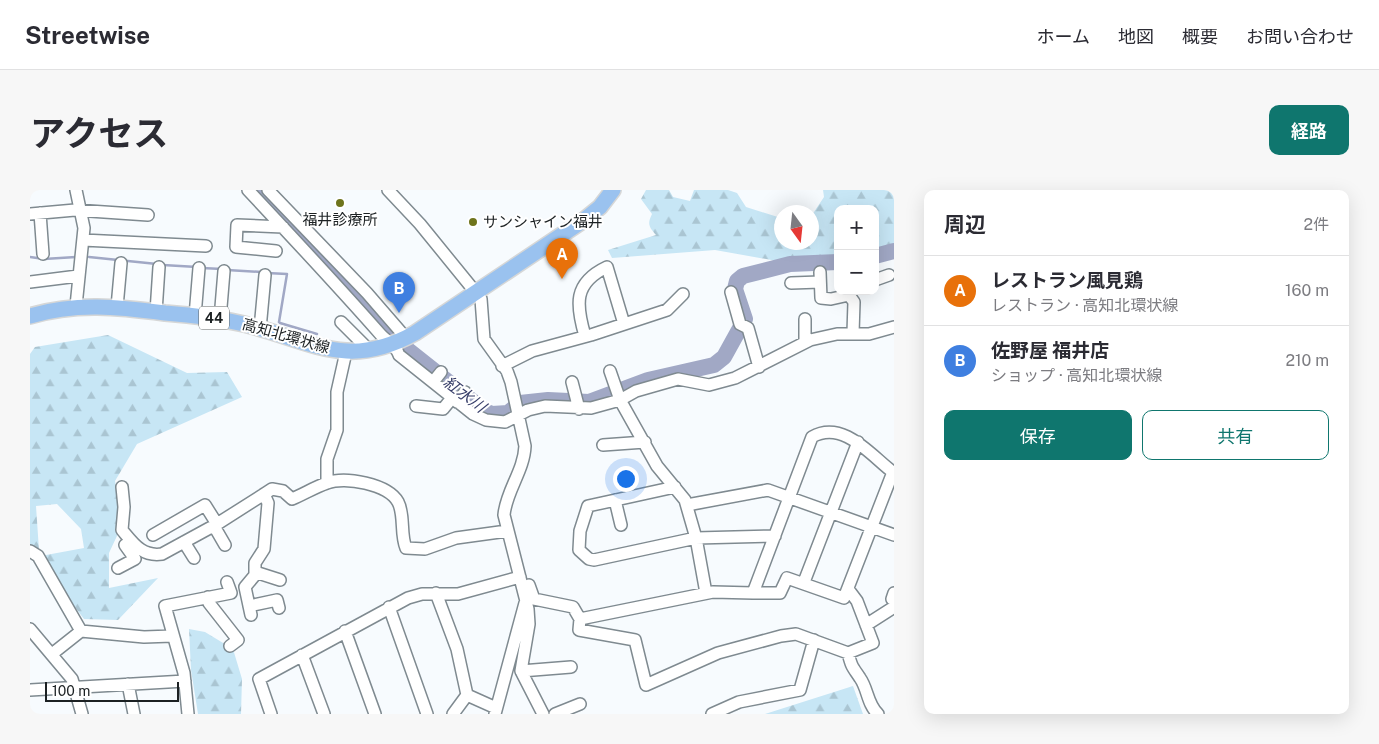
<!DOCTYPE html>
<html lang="ja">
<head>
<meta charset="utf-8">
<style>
  body { margin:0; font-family:"Public Sans","Noto Sans JP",sans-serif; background:#f7f7f7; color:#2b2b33 }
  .controls { position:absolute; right:15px; top:15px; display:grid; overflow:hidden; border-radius:10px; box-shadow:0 5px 20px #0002 }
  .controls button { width:45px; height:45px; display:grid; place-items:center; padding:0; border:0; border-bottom:1px solid #e1e1e2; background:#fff; color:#2b2b33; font:25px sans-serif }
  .compass { position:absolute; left:744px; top:15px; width:45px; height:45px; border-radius:50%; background:#fff; box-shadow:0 5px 20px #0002; rotate:165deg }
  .scale { position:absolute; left:15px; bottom:12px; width:134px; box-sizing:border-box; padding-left:5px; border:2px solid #1c2123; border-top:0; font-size:14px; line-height:18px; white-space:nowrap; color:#1c2123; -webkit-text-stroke:4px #fff; paint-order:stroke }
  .you { position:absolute; left:595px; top:288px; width:18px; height:18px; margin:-12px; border:4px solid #fff; border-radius:50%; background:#1a73e8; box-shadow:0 0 0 8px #1a73e833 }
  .badge { display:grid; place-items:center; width:32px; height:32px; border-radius:50%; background:#0f766e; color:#fff; font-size:16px; font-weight:700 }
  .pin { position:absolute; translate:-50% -41px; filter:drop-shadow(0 1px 2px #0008) }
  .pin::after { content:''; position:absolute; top:26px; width:18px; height:15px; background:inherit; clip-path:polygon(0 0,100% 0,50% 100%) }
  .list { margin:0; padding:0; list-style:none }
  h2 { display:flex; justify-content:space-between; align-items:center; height:65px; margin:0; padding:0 20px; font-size:21px }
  h2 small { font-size:16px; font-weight:400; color:#7c7c81 }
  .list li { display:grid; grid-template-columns:32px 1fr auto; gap:15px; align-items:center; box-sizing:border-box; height:70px; padding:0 20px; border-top:1px solid #e1e1e2 }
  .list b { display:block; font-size:19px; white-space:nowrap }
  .list p { margin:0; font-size:16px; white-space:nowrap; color:#7c7c81 }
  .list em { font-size:16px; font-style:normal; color:#7c7c81 }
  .actions { display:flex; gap:10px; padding:15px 20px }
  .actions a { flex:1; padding:11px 0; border:1px solid #0f766e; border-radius:10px; text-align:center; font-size:18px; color:#0f766e }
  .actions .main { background:#0f766e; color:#fff }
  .map { position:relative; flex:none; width:864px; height:524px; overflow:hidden; border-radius:10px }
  header { display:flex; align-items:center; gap:30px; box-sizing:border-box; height:70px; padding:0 25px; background:#fff; border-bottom:1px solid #e1e1e2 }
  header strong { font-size:24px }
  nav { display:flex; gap:28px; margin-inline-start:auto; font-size:18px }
  .intro { display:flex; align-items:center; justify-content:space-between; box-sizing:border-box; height:120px; padding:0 30px }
  h1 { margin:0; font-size:35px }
  .button { padding:12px 22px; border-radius:10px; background:#0f766e; color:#fff; font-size:18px; font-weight:700 }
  main { display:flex; gap:30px; padding:0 30px }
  aside { flex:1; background:#fff; border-radius:10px; box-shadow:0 5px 20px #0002 }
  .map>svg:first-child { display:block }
</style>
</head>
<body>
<header>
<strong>Streetwise</strong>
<nav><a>ホーム</a><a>地図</a><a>概要</a><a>お問い合わせ</a></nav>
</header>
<div class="intro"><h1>アクセス</h1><a class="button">経路</a></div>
<main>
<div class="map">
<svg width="864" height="524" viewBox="0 0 864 524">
  <defs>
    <pattern id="forest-firs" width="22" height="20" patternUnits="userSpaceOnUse" patternTransform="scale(1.25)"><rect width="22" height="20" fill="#c7e6f5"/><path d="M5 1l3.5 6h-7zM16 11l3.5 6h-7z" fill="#aac5d2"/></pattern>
  </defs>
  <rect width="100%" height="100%" fill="#f7fbfe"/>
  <!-- forest -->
  <path fill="url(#forest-firs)" d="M616,0H639L643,7L660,11L664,0H698L707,3L716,17L751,28L752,52H782V25L794,7L793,0H864V59L845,65V19H808V71L758,73L685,60L582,68L578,60L626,45C619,37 617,34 622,24L611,9Z
    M78,145L157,183L197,182L212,207L107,254L85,291L93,333L79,363V398L128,388L88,430L54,429L11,373L16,365L54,358L51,339L27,314L6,316L9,360H0V164L5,157Z
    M159,439L175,442L203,459L212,489L211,524H168L161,480Z
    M823,496L833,524H735Z"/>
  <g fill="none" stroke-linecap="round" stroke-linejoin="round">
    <!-- stream -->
    <path stroke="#a1a8c5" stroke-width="2.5" d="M0,67L14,69L46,67
      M59,67L127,74
      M133,75L167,77
      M172,78L192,79
      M197,80L232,82
      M237,83L257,84L249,132
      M250,133L287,144"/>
    <!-- river -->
    <path stroke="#a1a8c5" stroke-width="16" d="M228,0L373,156L455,221L462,224L478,223L490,213L518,210L559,212L618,190L684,175L694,167L715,129L705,99L707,91L713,86L760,74L808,72
      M845,66L864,61"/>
    <!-- minor casing -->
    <g stroke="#7f8a90" stroke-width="14">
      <path id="minor" d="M46,0L54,38L46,116
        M218,0C263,48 308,96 351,145C357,151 367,157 369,165L443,224L456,230L475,232L498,220L515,216L561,218L590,210L606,201L648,189L679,195L705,188L780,150L807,144H839L864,137
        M238,0L337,103L376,148
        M358,0L390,34L451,109L454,149L477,181L481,192L495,256C494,281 476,301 474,325L498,419L499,434L491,481L513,524
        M10,23L13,64
        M0,24L45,20L118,25
        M53,50L176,56
        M246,61L206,57L207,35L253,37
        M790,82L791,108L801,109L819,105L824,112L823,143
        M845,90L859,85
        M0,92L48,86
        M761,93L790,92
        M701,102L710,134L718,138L729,177
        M87,117L91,73
        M126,122L129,77
        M165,126L169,78
        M190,129L194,81
        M311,132L339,160
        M230,139L235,85
        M555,146C546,115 543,93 577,77L594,134
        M775,152V129
        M472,176L502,161L561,145L637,120L653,104
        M580,181L590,210L627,276L655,310L666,348L676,403
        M403,192L411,182
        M542,192L549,219
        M427,212L435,202
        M386,216L413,219L422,208
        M573,255L615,252
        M297,292V269L307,240V202L316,162
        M92,297L94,317L92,340C103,353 112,367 132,364L187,334L242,299L253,301L262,309C274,304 285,297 297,293C315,286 358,294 368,312C375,325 370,344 376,358L395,359L426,348L477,341
        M645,297L558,316L550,341L549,360L559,369L564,370L666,348L745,346
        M585,310L591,335
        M657,315L738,300L864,345
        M184,336L195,355
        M123,345L175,315L187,334
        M154,352L164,368
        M0,361L8,366L51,441L114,447L142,446
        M88,378L105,369L95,355
        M225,382L250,390
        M774,392L828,252
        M499,395L504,409L543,417L550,429L683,402L723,403L782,247C814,229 842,267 864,283
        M406,403L427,459L437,505
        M723,403H750L757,388L814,408L863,282
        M178,407L179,413L208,450L200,456
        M862,409L864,403
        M219,416L247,410L249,418
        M359,417L397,524
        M221,425L215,397L225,385V373L234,359L238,313L234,304
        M550,429L549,440L605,450L616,495L688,463L751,446L766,444L818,463L843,453L827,411L818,399
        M836,435L861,419
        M0,439L42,489L52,524
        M315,441L345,524
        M818,463C822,478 822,476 830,488C838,499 837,514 848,524
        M22,464L51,441
        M272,465L294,524
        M491,481L541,477
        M98,494L104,524
        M0,500L155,491
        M437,505L466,518
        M158,524L154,483L135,416L201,403L197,392
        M241,524L229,489L378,408L392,404H428L490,387
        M423,524L437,505
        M465,524L495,413
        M525,524L550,514
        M682,524L709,512L770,500L784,450"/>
    </g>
    <!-- major casing -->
    <g stroke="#d6d7d7" stroke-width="18">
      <path id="major" d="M0,126C46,112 89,117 135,123C162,125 188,128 214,134C279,150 317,181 385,143L554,30L570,17L583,0"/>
    </g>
    <!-- minor -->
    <use href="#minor" stroke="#fff" stroke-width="11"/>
    <!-- major -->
    <use href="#major" stroke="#9ac2ef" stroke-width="15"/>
  </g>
  <!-- markers -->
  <g fill="#6e741c" stroke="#fff" stroke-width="2">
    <circle cx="310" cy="13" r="5"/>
    <circle cx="443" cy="32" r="5"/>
  </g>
  <g text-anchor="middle" stroke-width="4" stroke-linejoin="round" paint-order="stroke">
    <!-- shield labels -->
    <rect fill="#fff" stroke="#606465" stroke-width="1" x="169" y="116.5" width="30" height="23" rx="4"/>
    <g font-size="14" font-weight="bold" fill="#1c2123">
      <text x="184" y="133">44</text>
    </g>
    <!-- poi labels -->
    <g font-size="15" fill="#1c2123" stroke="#fff">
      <text x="310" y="35">福井診療所</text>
      <text x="453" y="37" text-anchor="start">サンシャイン福井</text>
    </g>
    <!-- street labels -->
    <g font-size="15" fill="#1c2123" stroke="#fff">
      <text transform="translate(256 146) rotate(16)" y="5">高知北環状線</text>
    </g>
    <!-- water labels -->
    <g font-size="16" font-style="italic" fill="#383f6a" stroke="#fff">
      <text transform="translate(435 204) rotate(37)" y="6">紅水川</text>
    </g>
  </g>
</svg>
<div class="controls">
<button>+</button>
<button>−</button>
</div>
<svg class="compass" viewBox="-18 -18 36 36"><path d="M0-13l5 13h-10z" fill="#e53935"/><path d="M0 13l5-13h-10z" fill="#7c7c81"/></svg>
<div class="scale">100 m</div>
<div class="you"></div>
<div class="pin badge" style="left:532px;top:89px;background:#e8710a">A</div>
<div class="pin badge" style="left:369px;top:123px;background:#3f7fe0">B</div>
</div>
<aside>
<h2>周辺<small>2件</small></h2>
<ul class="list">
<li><span class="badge" style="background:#e8710a">A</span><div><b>レストラン風見鶏</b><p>レストラン · 高知北環状線</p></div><em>160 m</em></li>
<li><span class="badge" style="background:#3f7fe0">B</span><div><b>佐野屋 福井店</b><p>ショップ · 高知北環状線</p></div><em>210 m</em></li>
</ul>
<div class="actions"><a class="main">保存</a><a>共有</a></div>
</aside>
</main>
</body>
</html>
